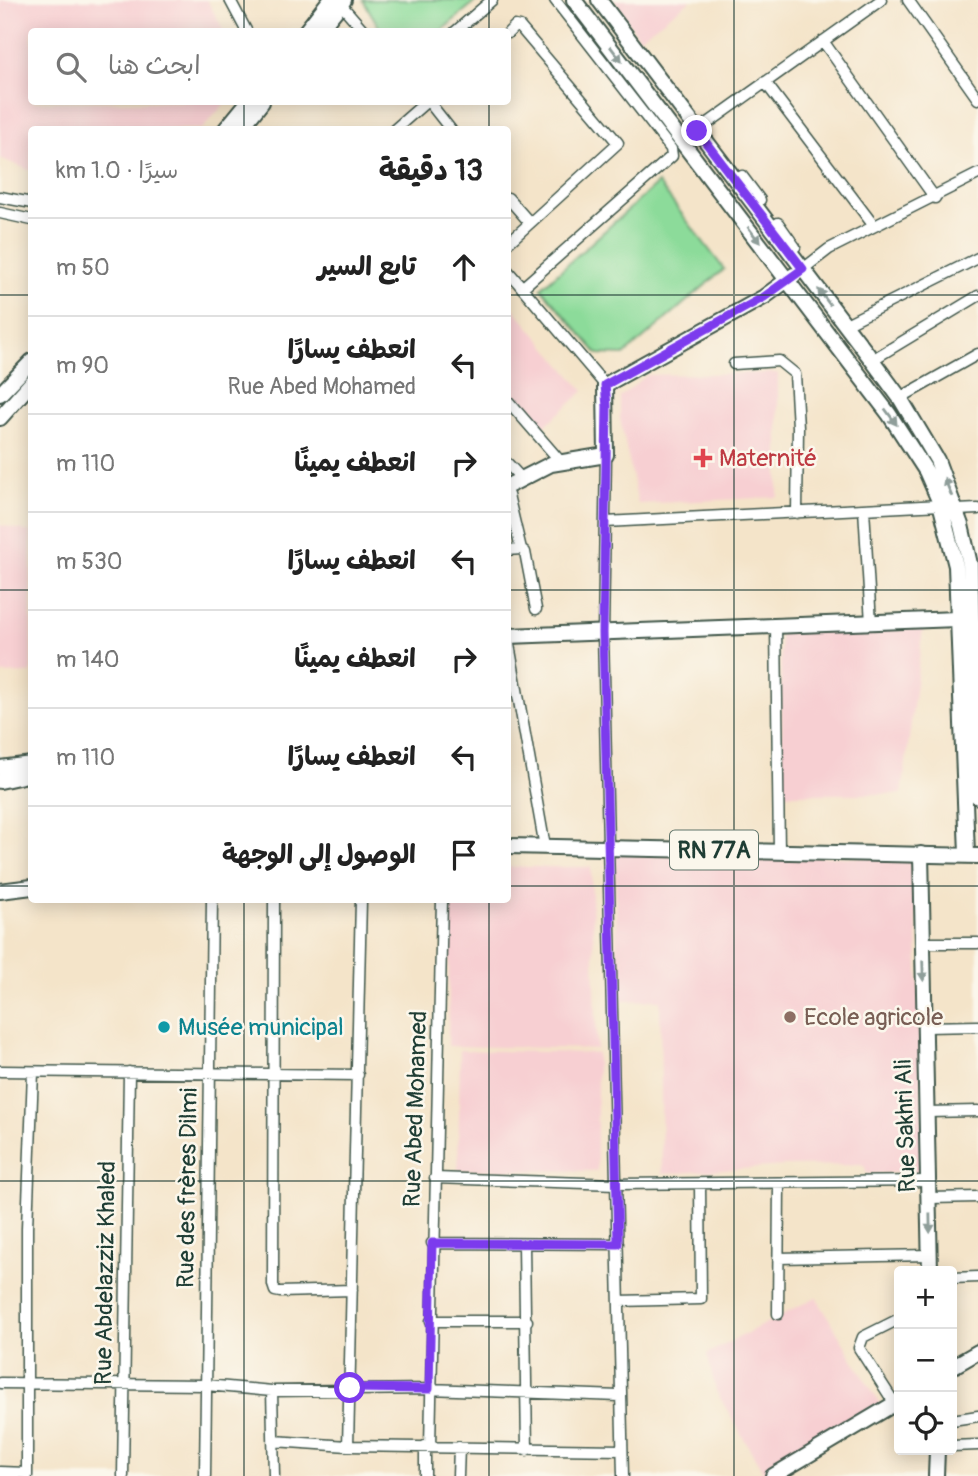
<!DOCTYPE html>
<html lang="ar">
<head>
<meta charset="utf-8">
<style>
  body { margin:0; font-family:Pangolin,"Playpen Sans Arabic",sans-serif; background:#f2f2f2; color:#222; direction:rtl }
  .controls { position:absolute; right:21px; bottom:21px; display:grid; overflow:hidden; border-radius:7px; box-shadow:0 4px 18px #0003 }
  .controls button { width:63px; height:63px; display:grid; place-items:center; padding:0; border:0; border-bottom:2px solid #e0e0e0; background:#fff; color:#222; font:35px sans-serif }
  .stop { position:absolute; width:21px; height:21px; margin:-16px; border:5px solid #7c3aed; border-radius:50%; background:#fff }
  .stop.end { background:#7c3aed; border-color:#fff; box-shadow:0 2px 7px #0008 }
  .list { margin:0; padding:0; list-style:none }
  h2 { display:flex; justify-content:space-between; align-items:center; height:91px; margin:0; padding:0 28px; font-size:30px }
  h2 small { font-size:23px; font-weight:400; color:#767676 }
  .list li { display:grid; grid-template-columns:46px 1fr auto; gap:21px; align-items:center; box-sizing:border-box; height:98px; padding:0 28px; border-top:2px solid #e0e0e0 }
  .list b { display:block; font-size:26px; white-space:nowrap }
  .list p { margin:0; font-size:23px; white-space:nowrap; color:#767676 }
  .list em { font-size:23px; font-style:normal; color:#767676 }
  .icon { flex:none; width:38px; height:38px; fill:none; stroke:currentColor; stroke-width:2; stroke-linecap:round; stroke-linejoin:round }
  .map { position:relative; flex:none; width:978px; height:1476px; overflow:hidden; direction:ltr }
  .search { position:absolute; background:#fff; box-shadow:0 4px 18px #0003; left:28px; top:28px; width:483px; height:77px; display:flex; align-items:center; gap:18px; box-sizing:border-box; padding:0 24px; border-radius:7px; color:#767676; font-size:26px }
  .panel { position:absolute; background:#fff; box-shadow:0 4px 18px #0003; left:28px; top:126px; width:483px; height:777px; border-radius:7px; direction:rtl }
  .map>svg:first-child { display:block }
</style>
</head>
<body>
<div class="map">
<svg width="978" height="1476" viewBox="0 0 978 1476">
  <rect width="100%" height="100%" fill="#fbf7ec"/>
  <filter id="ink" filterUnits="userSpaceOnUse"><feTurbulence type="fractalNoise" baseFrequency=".0143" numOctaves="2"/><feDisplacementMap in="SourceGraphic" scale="14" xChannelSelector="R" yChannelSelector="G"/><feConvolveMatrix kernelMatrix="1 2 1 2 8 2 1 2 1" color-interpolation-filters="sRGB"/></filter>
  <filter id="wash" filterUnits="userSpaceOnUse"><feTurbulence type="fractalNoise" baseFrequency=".00686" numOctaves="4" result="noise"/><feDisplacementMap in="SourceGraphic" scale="28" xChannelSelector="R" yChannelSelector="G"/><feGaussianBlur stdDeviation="1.57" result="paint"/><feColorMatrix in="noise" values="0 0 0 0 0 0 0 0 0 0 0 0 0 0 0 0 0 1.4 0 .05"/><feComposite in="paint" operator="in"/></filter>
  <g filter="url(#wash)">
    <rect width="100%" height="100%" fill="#f4e4c9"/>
    <!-- built -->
    <path fill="#f7cfd2" d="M0,0H207L224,31L32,32V102H226L202,129L32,130L31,171L0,158Z
      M614,0H691L639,38Z
      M508,302L584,391L539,431L508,395Z
      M778,373V497L638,504L620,419V397L647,375Z
      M0,525L31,532V673L0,674Z
      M923,628L902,794H783L780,632Z
      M615,851L915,859L924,1172L867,1174L864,1165L785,1166L662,1174L660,1000L618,1001Z
      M508,867H591L597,1049L448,1046L450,900H508Z
      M460,1050L597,1053V1171L458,1170Z
      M816,1297L881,1406L764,1473L716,1391L707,1354Z"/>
    <!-- green -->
    <path fill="#8cdb9a" stroke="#568c67" stroke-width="2" d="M363,0H477L441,31L382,32Z
      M658,183L724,269L624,355L598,354L541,288Z"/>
  </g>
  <g filter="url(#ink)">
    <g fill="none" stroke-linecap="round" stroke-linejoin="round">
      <!-- street casing -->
      <g stroke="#3f564a" stroke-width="13">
        <path id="street" d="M230,0L247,32
          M337,0L365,32
          M908,0L978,99
          M455,32L492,0
          M508,33L515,26L520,27L618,143L508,243
          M823,41L935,198
          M765,82L874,226
          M429,102L451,130
          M394,130L426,102
          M697,131L881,0
          M734,181L742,176L760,200L753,205
          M0,197L32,203
          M508,198L530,223
          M0,213L32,220
          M771,228L778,223L795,247L789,252
          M803,269L829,249L978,174
          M508,271L605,385
          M522,288L672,156L671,149L555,0
          M844,325L978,258
          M872,360L978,296
          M734,364L779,361L795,374L798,427L797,513
          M900,398L978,354
          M508,401L561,462
          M606,455L603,633L623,1476
          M508,464L521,478
          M508,495L521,549
          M864,509L871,623
          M957,510L978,509
          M605,522L941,505
          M508,550L521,549L525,552L536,609
          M776,626L779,851
          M508,639L545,847
          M274,900L273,1285L275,1291L280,1292L352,1290
          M922,943H978
          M925,1027L978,1026
          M0,1071L358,1075
          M927,1112L978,1111
          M435,1178L617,1184L930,1181
          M930,1198L978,1197
          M432,1243L618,1244
          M524,1245L527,1450
          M778,1258L930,1255
          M952,1278L978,1277
          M619,1301L701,1299L700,1184
          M778,1314L779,1184
          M431,1321H527
          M0,1383L206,1385L272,1391L429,1389L619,1396
          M272,1391L274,1476
          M895,1404L859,1348L863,1337L899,1319
          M952,1420L978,1416
          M274,1441L348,1446L622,1450
          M348,1446L361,900
          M425,1446V1476
          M430,1446L442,900
          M952,1446L978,1445
          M0,1472L27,1473
          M27,1476V1228L33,1072
          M123,1476L129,1072
          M205,1476L212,900
          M458,1476L459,1447"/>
      </g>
      <!-- secondary casing -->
      <g stroke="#3f564a" stroke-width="18">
        <path id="secondary" d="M574,0L889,414L926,471L940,503L956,566L967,854
          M599,0L872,360L900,398L937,460L961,525L970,564L978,797
          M508,486L551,464L606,455L605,385L764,297L794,275
          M508,636L957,619
          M0,768L32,764
          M0,781L32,774
          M921,854L930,1271
          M936,1476L937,1450"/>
      </g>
      <!-- primary casing -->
      <g stroke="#3f564a" stroke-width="18">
        <path id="primary" d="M305,32L330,0
          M318,32L344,0
          M225,130L248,102
          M240,130L262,102
          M0,394L32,361
          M0,418L32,382
          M508,846L978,856
          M0,891L32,887
          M952,1367L978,1352
          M773,1476L899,1401"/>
      </g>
      <!-- street -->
      <use href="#street" stroke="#fff" stroke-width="10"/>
      <!-- secondary -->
      <use href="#secondary" stroke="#fff" stroke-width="14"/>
      <!-- primary -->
      <use href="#primary" stroke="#fff" stroke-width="14"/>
    </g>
    <!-- one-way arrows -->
    <defs><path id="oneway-solid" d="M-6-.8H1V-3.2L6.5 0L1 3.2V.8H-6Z" transform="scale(1.75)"/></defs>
    <g fill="#8f9e9a">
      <use href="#oneway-solid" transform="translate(616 54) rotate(53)"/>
      <use href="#oneway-solid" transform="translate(754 235) rotate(53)"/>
      <use href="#oneway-solid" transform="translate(824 297) rotate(-127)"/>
      <use href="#oneway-solid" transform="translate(891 417) rotate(54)"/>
      <use href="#oneway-solid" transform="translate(948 487) rotate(-112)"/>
      <use href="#oneway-solid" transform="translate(923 971) rotate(88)"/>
      <use href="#oneway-solid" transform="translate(930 1223) rotate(89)"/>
    </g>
  </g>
  <g fill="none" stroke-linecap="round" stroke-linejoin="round" filter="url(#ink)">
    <!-- route -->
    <path stroke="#7c3aed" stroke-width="9" d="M350,1388L429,1389L432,1243L618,1244L603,633L607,406L605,385L764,297L803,269L697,131"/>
  </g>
  <!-- grid -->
  <path fill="none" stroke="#1f3d34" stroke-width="2" stroke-opacity="0.55" d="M244,0V32M489,0V32M734,0V1476M244,102V130M489,102V130M0,295H32M508,295H978M0,590H32M508,590H978M0,886H32M508,886H978M244,900V1476M489,900V1476M0,1181H978"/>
  <!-- markers -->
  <path fill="#e0444e" stroke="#fbf7ec" stroke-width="2.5" d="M699.5 447.5h7v7h7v7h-7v7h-7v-7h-7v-7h7z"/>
  <circle fill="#8d6e63" stroke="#fbf7ec" stroke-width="2.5" cx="790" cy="1017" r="7"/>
  <circle fill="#0f9aa8" stroke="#fbf7ec" stroke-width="2.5" cx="164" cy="1027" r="7"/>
  <g text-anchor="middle" stroke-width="5" stroke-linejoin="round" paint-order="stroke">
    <!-- shield labels -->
    <rect fill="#fbf7ec" stroke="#61756b" stroke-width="2" x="670" y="830.5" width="88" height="39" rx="5"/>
    <g font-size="23" font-weight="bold" fill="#1f3d34">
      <text x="714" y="858">RN 77A</text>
    </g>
    <!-- health labels -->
    <g font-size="24" fill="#be3a42" stroke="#fbf7ec" text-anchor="start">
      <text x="719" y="466">Maternité</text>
    </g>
    <!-- education labels -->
    <g font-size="24" fill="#785e54" stroke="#fbf7ec" text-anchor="start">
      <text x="804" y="1025">Ecole agricole</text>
    </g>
    <!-- culture labels -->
    <g font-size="24" fill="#0d838f" stroke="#fbf7ec" text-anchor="start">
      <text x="178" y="1035">Musée municipal</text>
    </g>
    <!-- street labels -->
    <g font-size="24" fill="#1f3d34" stroke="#fbf7ec">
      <text transform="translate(415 1109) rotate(-88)" y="8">Rue Abed Mohamed</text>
      <text transform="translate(905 1126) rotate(-92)" y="8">Rue Sakhri Ali</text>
      <text transform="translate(187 1188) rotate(-89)" y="8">Rue des frères Dilmi</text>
      <text transform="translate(105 1273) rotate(-89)" y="8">Rue Abdelazziz Khaled</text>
    </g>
  </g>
</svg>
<div class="controls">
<button>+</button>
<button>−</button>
<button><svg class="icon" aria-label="locate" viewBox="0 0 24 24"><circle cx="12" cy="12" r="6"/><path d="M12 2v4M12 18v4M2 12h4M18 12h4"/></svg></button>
</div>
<div class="stop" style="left:350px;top:1388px"></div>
<div class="stop end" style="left:697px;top:131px"></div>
<div class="search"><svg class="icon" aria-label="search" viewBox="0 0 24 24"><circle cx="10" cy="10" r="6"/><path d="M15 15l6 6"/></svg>ابحث هنا</div>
<section class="panel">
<h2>13 دقيقة<small>سيرًا · 1.0 km</small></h2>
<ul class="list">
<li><svg class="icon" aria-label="ahead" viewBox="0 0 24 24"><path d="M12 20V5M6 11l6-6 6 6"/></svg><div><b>تابع السير</b></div><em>50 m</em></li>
<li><svg class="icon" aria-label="left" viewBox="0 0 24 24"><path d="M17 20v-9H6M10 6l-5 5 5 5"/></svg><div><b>انعطف يسارًا</b><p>Rue Abed Mohamed</p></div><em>90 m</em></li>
<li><svg class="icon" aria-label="right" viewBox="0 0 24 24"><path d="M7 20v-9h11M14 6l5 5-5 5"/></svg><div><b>انعطف يمينًا</b></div><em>110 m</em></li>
<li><svg class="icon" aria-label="left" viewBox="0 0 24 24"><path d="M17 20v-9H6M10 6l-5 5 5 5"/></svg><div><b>انعطف يسارًا</b></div><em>530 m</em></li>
<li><svg class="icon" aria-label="right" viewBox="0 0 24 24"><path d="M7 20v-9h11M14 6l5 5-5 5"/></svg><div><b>انعطف يمينًا</b></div><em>140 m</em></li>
<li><svg class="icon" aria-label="left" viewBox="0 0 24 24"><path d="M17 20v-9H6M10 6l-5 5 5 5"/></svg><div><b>انعطف يسارًا</b></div><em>110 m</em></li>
<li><svg class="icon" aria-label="arrive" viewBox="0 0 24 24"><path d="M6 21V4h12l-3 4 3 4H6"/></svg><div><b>الوصول إلى الوجهة</b></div></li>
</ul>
</section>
</div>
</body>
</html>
